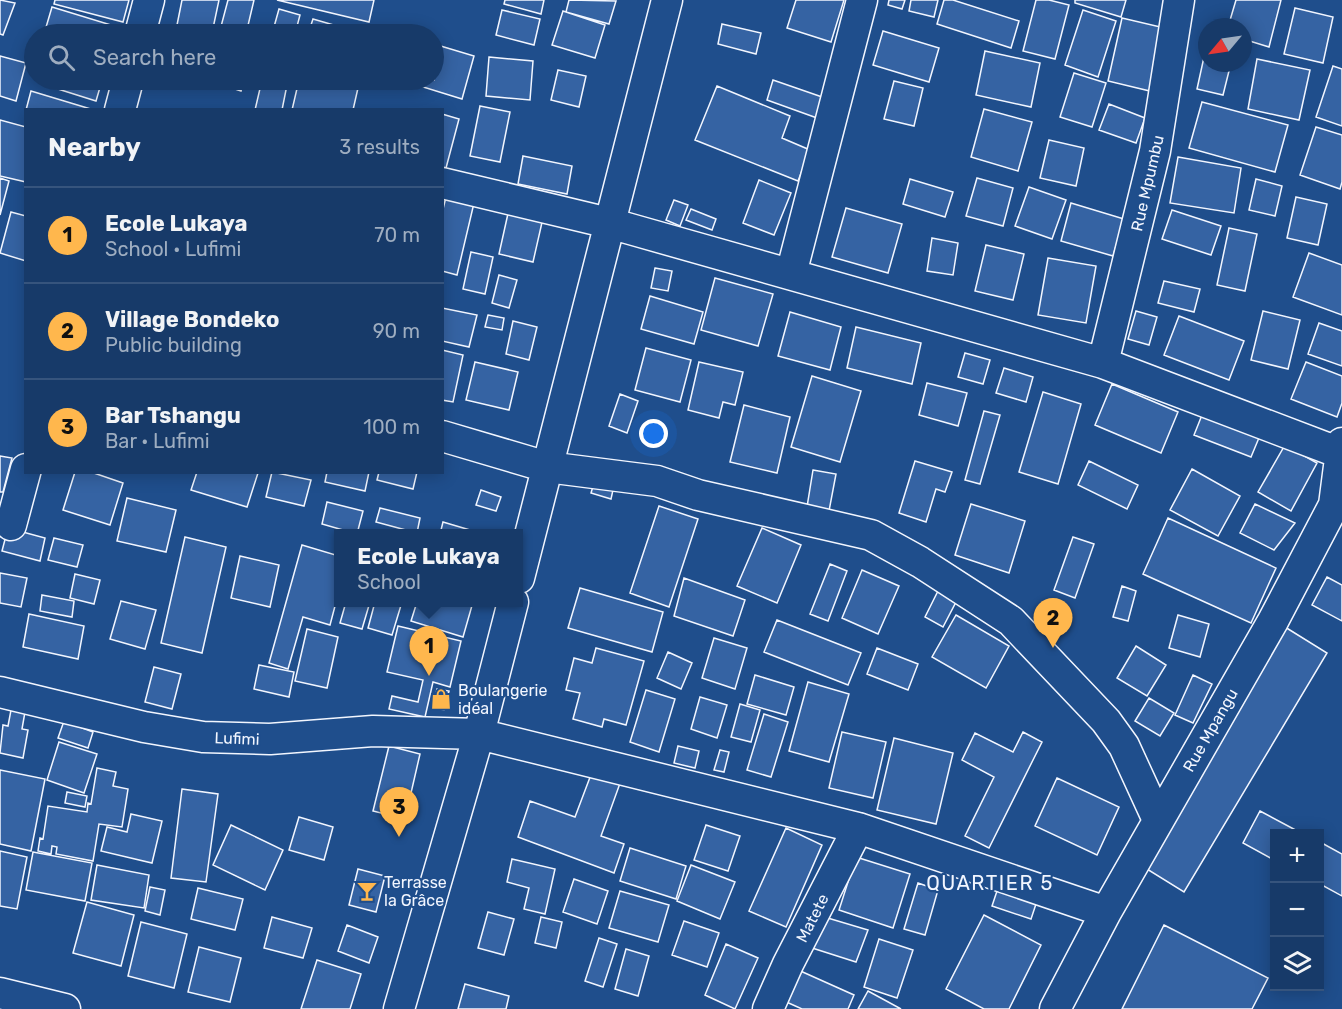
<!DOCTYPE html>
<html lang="en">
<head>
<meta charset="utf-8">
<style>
  body { margin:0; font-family:Rubik,sans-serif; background:#20416f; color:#f1f3f6 }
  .controls { position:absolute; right:18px; bottom:18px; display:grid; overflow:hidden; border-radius:0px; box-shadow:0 3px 15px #0003 }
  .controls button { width:54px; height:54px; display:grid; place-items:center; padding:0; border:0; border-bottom:2px solid #36547d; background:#173a69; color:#f1f3f6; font:30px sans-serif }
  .compass { position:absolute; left:1198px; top:18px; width:54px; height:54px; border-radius:50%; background:#173a69; box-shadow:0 3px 15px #0003; rotate:241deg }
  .you { position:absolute; left:654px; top:434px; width:21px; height:21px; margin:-15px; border:4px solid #fff; border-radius:50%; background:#1a73e8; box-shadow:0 0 0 9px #1a73e833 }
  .badge { display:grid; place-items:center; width:39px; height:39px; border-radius:50%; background:#ffb74d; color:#111; font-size:20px; font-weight:700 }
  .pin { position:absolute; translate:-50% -50px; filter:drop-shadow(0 2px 3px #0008) }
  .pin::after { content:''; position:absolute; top:32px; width:21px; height:18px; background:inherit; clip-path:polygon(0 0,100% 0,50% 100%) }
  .popup { position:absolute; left:334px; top:529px; width:189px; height:78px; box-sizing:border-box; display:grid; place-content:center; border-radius:0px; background:#173a69; filter:drop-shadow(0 2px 4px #0005); font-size:20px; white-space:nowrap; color:#9eadc0 }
  .popup b { font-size:22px; color:#f1f3f6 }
  .popup::after { content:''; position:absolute; left:50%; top:100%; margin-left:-12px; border:12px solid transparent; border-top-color:#173a69 }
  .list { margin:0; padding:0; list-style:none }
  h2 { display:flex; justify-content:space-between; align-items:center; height:78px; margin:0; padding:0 24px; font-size:26px }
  h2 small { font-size:20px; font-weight:400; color:#9eadc0 }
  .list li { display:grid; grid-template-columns:39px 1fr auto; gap:18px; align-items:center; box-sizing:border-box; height:96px; padding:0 24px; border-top:2px solid #36547d }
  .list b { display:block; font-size:22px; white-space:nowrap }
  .list p { margin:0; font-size:20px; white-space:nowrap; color:#9eadc0 }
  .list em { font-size:20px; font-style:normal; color:#9eadc0 }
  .icon { flex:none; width:33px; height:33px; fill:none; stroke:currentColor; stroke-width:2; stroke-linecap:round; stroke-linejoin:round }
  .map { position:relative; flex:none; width:1342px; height:1009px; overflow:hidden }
  .search { position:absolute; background:#173a69; box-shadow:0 3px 15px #0003; left:24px; top:24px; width:420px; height:66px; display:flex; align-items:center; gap:15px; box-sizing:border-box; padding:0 21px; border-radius:33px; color:#9eadc0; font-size:22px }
  .panel { position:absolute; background:#173a69; box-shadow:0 3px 15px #0003; left:24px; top:108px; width:420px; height:366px; border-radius:0px }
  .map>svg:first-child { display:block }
</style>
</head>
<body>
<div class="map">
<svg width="1342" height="1009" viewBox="0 0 1342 1009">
  <rect width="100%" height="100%" fill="#1f4e8c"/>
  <!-- building -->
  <path fill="#3563a3" stroke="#f2f6ff" stroke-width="1.5" d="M0,0L15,3L3,35L0,34Z
    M55,0H129L123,22L54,4Z
    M182,0H219L212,33L177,25Z
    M228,0H254L246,34H219Z
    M277,0H374L369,22Z
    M505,0H544L541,14L504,4Z
    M569,0L616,1L609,24L566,12Z
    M796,0H844L831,42L787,28Z
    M889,0H905L902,9L888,5Z
    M911,0H938L934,17L909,11Z
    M944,0H953L1019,21L1011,48L937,24Z
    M1036,0H1049L1069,5L1055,59L1023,51Z
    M1075,0H1126L1121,17L1075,3Z
    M1236,0H1281L1269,47L1243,39V27H1228Z
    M52,7L111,25L109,34H44Z
    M1295,8L1333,17L1323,63L1284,54Z
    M279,9L300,15L295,34H272Z
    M502,10L540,19L534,45L496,35Z
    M1083,10L1116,21L1098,77L1065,65Z
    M563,11L605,25L595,58L552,45Z
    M1122,18L1169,29L1154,92L1108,81Z
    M313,19L358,32V34H308Z
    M722,24L761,33L756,54L718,44Z
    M883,31L939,48L929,82L873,65Z
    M434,44L474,56L462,99L407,82V80H434Z
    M985,51L1040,63L1031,107L976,95Z
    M0,56L26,63L16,101L0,96Z
    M489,57L533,61L530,100L486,96Z
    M1204,57L1207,58V63H1231L1223,95L1197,89Z
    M1257,59L1310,70L1299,120L1248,109Z
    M1333,66L1342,69V126L1316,117Z
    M558,70L586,76L579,107L551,100Z
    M1074,73L1106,83L1092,127L1060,117Z
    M43,80H88L101,84L96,101L42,84Z
    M218,80H244L241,91L217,83Z
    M262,80H288L282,110H255Z
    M299,80H323L358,88L353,110H292Z
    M773,80L825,98L817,118L767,100Z
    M894,81L923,88L914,126L884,119Z
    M717,86L790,116L782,138L810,150L798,181L695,140Z
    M31,91L94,110H26Z
    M1202,102L1288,125L1275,172L1189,148Z
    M1109,104L1145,118L1136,143L1099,130Z
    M480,106L510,112L500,162L470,156Z
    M984,109L1032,122L1018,171L971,157Z
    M442,114L459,119L446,168L442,167Z
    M0,120L26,127V182L0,176Z
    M1316,127L1342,135V182L1340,189L1300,175Z
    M1049,140L1084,148L1076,186L1040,178Z
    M523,156L572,166L567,194L518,184Z
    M1178,157L1241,168L1234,213L1170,203Z
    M0,178L9,181L0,215Z
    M977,178L1013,188L1003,226L966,216Z
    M910,179L953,192L945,217L903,204Z
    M1256,179L1282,186L1275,216L1249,210Z
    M759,180L791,193L774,235L743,223Z
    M1029,187L1066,200L1052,239L1015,226Z
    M446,197L474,203L457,275L442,271V213Z
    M1296,197L1327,204L1318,245L1287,238Z
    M674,200L688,205L680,226L666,220Z
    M1071,203L1124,219L1113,256L1061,241Z
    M846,208L902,224L888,273L832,257Z
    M509,209L543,218L533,262L499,254Z
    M691,209L716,219L712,230L686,220Z
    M1172,210L1221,226L1211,255L1162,239Z
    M11,212L26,216V261L0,253Z
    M1229,228L1257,234L1245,291L1217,285Z
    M932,238L958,243L953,275L927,271Z
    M986,245L1024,254L1013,300L975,291Z
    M471,252L493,257L485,294L463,289Z
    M1309,253L1342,265V315L1293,297Z
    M1048,258L1096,266L1086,323L1038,315Z
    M655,268L672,271L668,291L651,288Z
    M499,275L517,280L509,308L492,303Z
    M715,278L773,294L758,346L701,330Z
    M1164,281L1200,289L1194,312L1158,303Z
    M650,296L703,312L694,344L641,329Z
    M442,308L477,315L469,347L442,341Z
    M1136,311L1157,317L1149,345L1128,339Z
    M1263,311L1300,320L1288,369L1251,360Z
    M790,312L841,327L830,370L778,356Z
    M488,315L504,318L502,330L485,327Z
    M1179,316L1244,341L1229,380L1164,355Z
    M513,321L537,327L529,360L506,354Z
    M1319,323L1342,331V366L1308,354Z
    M856,327L921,343L912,384L847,368Z
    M646,348L691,360L680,402L635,390Z
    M442,350L463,355L453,402L442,400Z
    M965,353L990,360L983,384L958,377Z
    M475,362L518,372L509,410L466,400Z
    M699,362L743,372L735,405L723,402L719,418L688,410Z
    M1306,362L1342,376V403L1337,417L1291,399Z
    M1004,368L1033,377L1026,402L996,393Z
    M812,376L861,391L840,462L791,447Z
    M927,383L967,393L958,426L919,415Z
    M1112,384L1178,412L1161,453L1095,425Z
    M1043,392L1081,404L1058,484L1019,472Z
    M620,394L638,401L627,433L609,426Z
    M744,405L790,417L777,473L730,462Z
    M1204,410L1261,433L1251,457L1194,435Z
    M984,411L1000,415L980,484L965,480Z
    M1285,445L1317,463L1291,511L1258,492Z
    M0,456L12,458L3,492H0Z
    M915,461L952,472L945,492L936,489L926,522L899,513Z
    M1089,461L1138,485L1127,509L1078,485Z
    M1192,469L1240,496L1218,536L1170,510Z
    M813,470L836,474L829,511L807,507Z
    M75,472H91L123,483L110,525L63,510Z
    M197,472L258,473L247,507L191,490Z
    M272,472L311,480L304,506L266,497Z
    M327,472H369L365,491L325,482Z
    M379,472H417L413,489L377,480Z
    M596,476L615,481L611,499L591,493Z
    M481,490L501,497L496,511L476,505Z
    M127,498L176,510L166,552L117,541Z
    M327,502L363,511L357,534L322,524Z
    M971,504L1025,521L1009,573L955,555Z
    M1255,504L1295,523L1274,550L1240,533Z
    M659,506L698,519L669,607L630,593Z
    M380,508L420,518L417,533L376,522Z
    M1168,518L1276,568L1251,623L1143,574Z
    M443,522L470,530L468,534H440Z
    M8,528L45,538L40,561L2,551Z
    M762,528L801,545L777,603L737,586Z
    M185,537L226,547L202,653L161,643Z
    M1073,537L1094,544L1075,598L1054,590Z
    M54,538L83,545L77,567L48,560Z
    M302,545L339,556V591L330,625L303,617L288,669L269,663Z
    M240,556L279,565L270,607L231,598Z
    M830,564L847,571L828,621L810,614Z
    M862,570L899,586L878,634L842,618Z
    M0,573L27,578L21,607L0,603Z
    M75,574L100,580L94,604L70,598Z
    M1327,577L1342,585V621L1312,605Z
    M684,578L745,600L733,636L674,616Z
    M1122,586L1136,591L1128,621L1113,617Z
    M580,588L663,612L652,652L568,628Z
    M938,591L957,600L943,627L925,617Z
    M42,595L74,601L72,617L40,611Z
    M121,601L156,610L145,649L110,639Z
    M346,602H370L362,629L340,623Z
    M375,602H402L392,635L368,628Z
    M417,602H473L463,637L411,621Z
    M29,614L84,626L78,659L23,647Z
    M956,615L1009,646L986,688L932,657Z
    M1178,615L1209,624L1200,657L1169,648Z
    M777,620L861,653L848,685L764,652Z
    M398,626L461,641L450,687L433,682L425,717L389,709L392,696L418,702L423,680L387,672Z
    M1285,627L1327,653L1184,892L1142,866Z
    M307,629L338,637L327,688L295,681Z
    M714,638L747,648L735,689L702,678Z
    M1136,646L1166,665L1147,696L1117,678Z
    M596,648L644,661L626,725L604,719L602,727L573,719L580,693L566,690L574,658L592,663Z
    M877,648L918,664L908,690L867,674Z
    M668,652L692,663L681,689L657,678Z
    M259,665L294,672L289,697L254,689Z
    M154,667L181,674L172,709L145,702Z
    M755,675L794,687L786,715L747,704Z
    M1193,675L1212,684L1193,723L1175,715Z
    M808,682L849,694L829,762L789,751Z
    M437,689L449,691L444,710L433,707Z
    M646,690L675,699L659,752L630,742Z
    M700,697L727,705L717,738L691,729Z
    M1149,698L1174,713L1160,736L1135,721Z
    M740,704L760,710L751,742L731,737Z
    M11,710L25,712L22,729L28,730L23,758L0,753L3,725L8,726Z
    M764,714L788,722L771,777L747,770Z
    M64,721L93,732L88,748L58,738Z
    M842,732L886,742L873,798L829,788Z
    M1023,732L1042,742L989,848L965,836L994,777L962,760L975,733L1013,752Z
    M894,738L953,753L936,824L877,810Z
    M59,742L97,754L84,793L47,780Z
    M389,746L420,754L405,819L373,811Z
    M678,746L699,751L695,768L674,763Z
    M720,750L729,752L724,772L714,770Z
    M595,764L623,775L601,836L624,844L614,873L518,837L530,801L575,817Z
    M97,768L116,772L113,786L128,789L122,827L99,824L93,861L56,854L57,847L52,846L51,854L38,851L40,838L43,839L48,806L87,812L88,803L91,804Z
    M0,770L45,779L31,851L0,844Z
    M1057,778L1119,807L1097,855L1035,826Z
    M182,789L218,794L206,882L171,878Z
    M67,792L87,796L85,807L65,803Z
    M1260,811L1303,834H1274V860L1243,843Z
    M131,814L162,821L152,863L101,851L107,827L127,832Z
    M299,817L333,827L324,860L289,850Z
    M231,825L283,850L265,890L213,865Z
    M706,825L740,836L728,871L694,860Z
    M786,828L822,845L786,927L749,911Z
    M1320,842L1342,854V896L1320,884Z
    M630,848L686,866L676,899L620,881Z
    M0,851L27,857L17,909L0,906Z
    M33,852L92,863L85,901L26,890Z
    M856,857L910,874L893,928L839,910Z
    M512,859L555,869L545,914L524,909L529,888L507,882Z
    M97,865L149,875L144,908L91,900Z
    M691,865L735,882L720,919L677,901Z
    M358,869L385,876L376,912L349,905Z
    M574,879L608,891L597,924L563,912Z
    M1000,882L1039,895L1031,919L992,906Z
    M918,883L938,890L925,935L904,929Z
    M150,887L165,890L160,915L145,911Z
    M198,888L243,899L235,930L191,919Z
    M620,891L669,905L658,942L609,928Z
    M87,902L134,915L121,966L73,953Z
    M488,912L514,919L504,955L478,948Z
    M984,915L1041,945L1009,1009H984L946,989Z
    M821,916L868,930L856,962L809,947Z
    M272,917L312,928L303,958L264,948Z
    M541,917L562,922L556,948L535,943Z
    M684,921L719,933L707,967L672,955Z
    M141,922L187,934L174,988L128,976Z
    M347,925L378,937L369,963L338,951Z
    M1164,925L1268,978L1252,1009H1122Z
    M599,938L617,944L603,987L585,981Z
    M879,939L913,950L897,998L864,987Z
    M726,944L758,958L735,1009L705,995Z
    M199,947L241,958L230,1002L188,992Z
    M626,949L649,956L638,996L615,989Z
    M317,960L361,974L350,1009H301Z
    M796,969L854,995L848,1009H802L782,1000Z
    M465,984L509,996L506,1009H458Z
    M868,991L901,1009H858Z"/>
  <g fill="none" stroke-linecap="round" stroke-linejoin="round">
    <!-- street casing -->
    <g stroke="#f2f6ff" stroke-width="33">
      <path id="street" d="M140,34L149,0
        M120,110L128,80
        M442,183L609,223L1103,363L1340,453
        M791,274L862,0
        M1103,363L1155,151L1179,0
        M442,436L547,467L657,481L698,495L871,535L920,562L1011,621L1106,721L1124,746L1158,820
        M11,525L26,469
        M519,578L667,0
        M0,692L144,727L203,737L270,739L373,731L479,734L858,828L1106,912
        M0,993L65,1009
        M399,1009L479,734L513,602
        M768,1009L788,964L858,828
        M1055,1009L1106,912L1273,621L1334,505L1342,443"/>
    </g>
    <!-- street -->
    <use href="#street" stroke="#1f4e8c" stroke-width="30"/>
  </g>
  <!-- icons -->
  <defs>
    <g id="shop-bare" transform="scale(1.62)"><path d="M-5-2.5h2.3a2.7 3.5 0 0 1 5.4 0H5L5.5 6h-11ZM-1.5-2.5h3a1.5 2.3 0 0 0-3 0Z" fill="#ffb74d" stroke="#1f4e8c" stroke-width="2.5" paint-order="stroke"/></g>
    <g id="bar-bare" transform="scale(1.62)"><path d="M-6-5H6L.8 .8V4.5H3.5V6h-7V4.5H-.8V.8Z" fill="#ffb74d" stroke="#1f4e8c" stroke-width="2.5" paint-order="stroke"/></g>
  </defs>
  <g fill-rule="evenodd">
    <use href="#shop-bare" x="441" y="699"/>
    <use href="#bar-bare" x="367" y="891"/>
  </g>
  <g text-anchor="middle" stroke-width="4.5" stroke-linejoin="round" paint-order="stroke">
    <!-- street labels -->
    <g font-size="16" fill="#f2f6ff" stroke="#1f4e8c">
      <text transform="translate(1147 183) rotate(-77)" y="6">Rue Mpumbu</text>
      <text transform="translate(1210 730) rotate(-60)" y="6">Rue Mpangu</text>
      <text transform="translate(237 738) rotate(2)" y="6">Lufimi</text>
      <text transform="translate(812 918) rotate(-63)" y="6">Matete</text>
    </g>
    <!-- poi labels -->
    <g font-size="16" fill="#f2f6ff" stroke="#1f4e8c" text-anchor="start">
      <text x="458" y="696">Boulangerie<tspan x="458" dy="18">idéal</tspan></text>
      <text x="384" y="888">Terrasse<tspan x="384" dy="18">la Grâce</tspan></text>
    </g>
    <!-- quarter labels -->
    <g font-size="20" letter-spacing="1.5" fill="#f2f6ff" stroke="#1f4e8c">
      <text x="990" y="890">QUARTIER 5</text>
    </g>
  </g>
</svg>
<div class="controls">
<button>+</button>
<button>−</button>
<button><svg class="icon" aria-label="layers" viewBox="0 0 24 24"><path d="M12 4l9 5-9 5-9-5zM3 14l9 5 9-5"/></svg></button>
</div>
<svg class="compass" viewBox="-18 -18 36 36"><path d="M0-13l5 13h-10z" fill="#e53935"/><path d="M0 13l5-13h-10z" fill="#9eadc0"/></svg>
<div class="you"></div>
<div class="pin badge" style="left:429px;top:676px">1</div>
<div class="popup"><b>Ecole Lukaya</b>School</div>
<div class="pin badge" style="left:1053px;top:648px">2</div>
<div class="pin badge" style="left:399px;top:837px">3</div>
<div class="search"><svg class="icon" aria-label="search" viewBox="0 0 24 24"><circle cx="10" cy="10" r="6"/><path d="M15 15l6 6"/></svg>Search here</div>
<section class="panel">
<h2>Nearby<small>3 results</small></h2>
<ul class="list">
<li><span class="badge">1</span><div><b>Ecole Lukaya</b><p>School · Lufimi</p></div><em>70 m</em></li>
<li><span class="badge">2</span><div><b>Village Bondeko</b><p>Public building</p></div><em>90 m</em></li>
<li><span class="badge">3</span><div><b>Bar Tshangu</b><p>Bar · Lufimi</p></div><em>100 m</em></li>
</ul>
</section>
</div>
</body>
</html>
